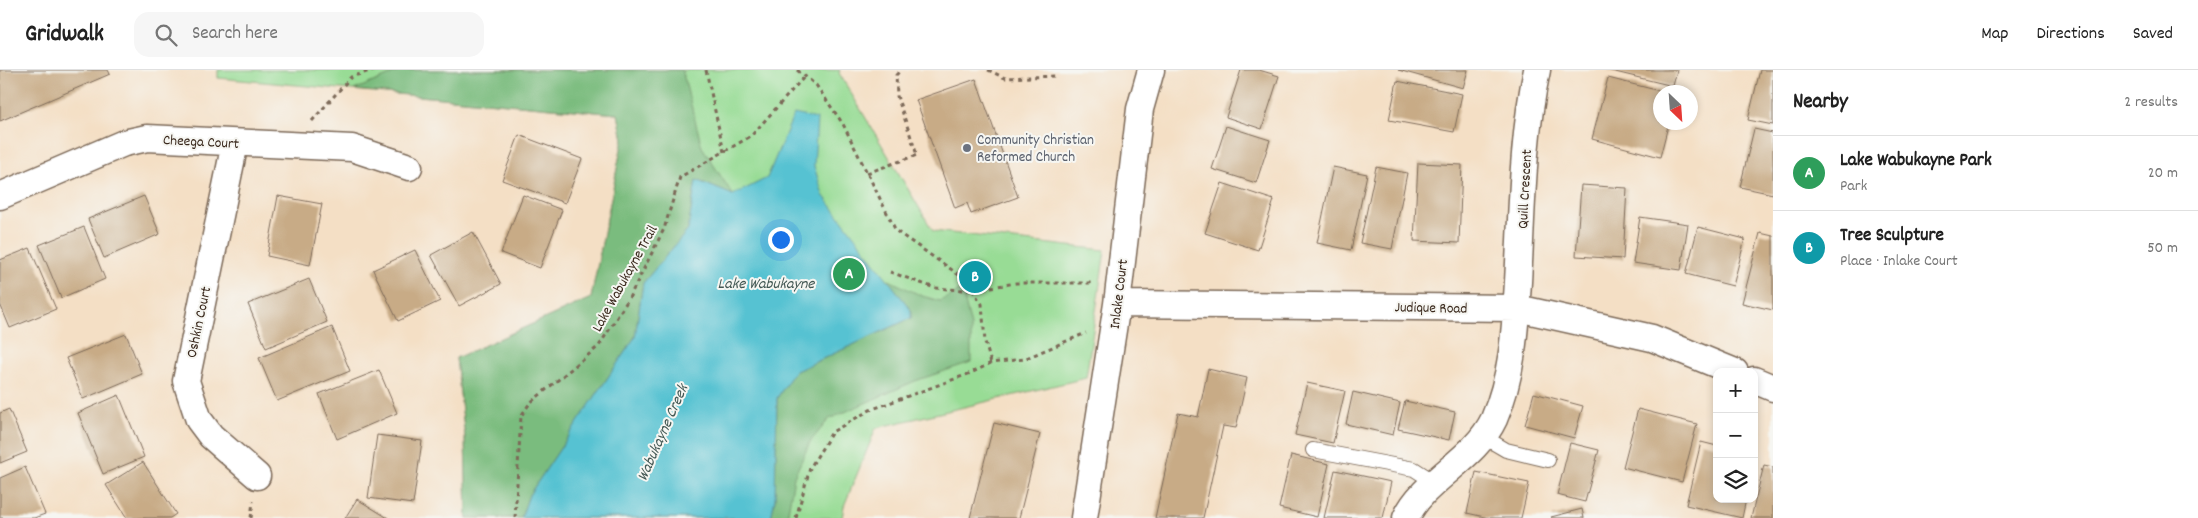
<!DOCTYPE html>
<html lang="en">
<head>
<meta charset="utf-8">
<style>
  body { margin:0; font-family:Dekko,sans-serif; background:#f6f6f6; color:#222 }
  .controls { position:absolute; right:15px; bottom:15px; display:grid; overflow:hidden; border-radius:10px; box-shadow:0 2px 8px #0003 }
  .controls button { width:45px; height:45px; display:grid; place-items:center; padding:0; border:0; border-bottom:1px solid #e0e0e0; background:#fff; color:#222; font:25px sans-serif }
  .compass { position:absolute; left:1653px; top:15px; width:45px; height:45px; border-radius:50%; background:#fff; box-shadow:0 2px 8px #0003; rotate:155deg }
  .you { position:absolute; left:780px; top:169px; width:18px; height:18px; margin:-12px; border:4px solid #fff; border-radius:50%; background:#1a73e8; box-shadow:0 0 0 8px #1a73e833 }
  .badge { display:grid; place-items:center; width:32px; height:32px; border-radius:50%; background:#d1495b; color:#fff; font-size:16px; font-weight:700 }
  .pin { position:absolute; translate:-50% -50%; border:2px solid #fff; box-shadow:0 1px 5px #0006 }
  .list { margin:0; padding:0; list-style:none }
  h2 { display:flex; justify-content:space-between; align-items:center; height:65px; margin:0; padding:0 20px; font-size:21px }
  h2 small { font-size:16px; font-weight:400; color:#767676 }
  .list li { display:grid; grid-template-columns:32px 1fr auto; gap:15px; align-items:center; box-sizing:border-box; height:75px; padding:0 20px; border-top:1px solid #e0e0e0 }
  .list b { display:block; font-size:19px; white-space:nowrap }
  .list p { margin:0; font-size:16px; white-space:nowrap; color:#767676 }
  .list em { font-size:16px; font-style:normal; color:#767676 }
  .icon { flex:none; width:28px; height:28px; fill:none; stroke:currentColor; stroke-width:2; stroke-linecap:round; stroke-linejoin:round }
  .map { position:relative; flex:none; width:1773px; height:448px; overflow:hidden }
  header { display:flex; align-items:center; gap:30px; box-sizing:border-box; height:70px; padding:0 25px; background:#fff; border-bottom:1px solid #e0e0e0 }
  header strong { font-size:24px }
  nav { display:flex; gap:28px; margin-inline-start:auto; font-size:18px }
  .search { width:350px; height:45px; background:#f6f6f6; display:flex; align-items:center; gap:12px; box-sizing:border-box; padding:0 18px; border-radius:15px; color:#767676; font-size:19px }
  main { display:flex }
  aside { flex:1; background:#fff }
  .map>svg:first-child { display:block }
</style>
</head>
<body>
<header>
<strong>Gridwalk</strong>
<div class="search"><svg class="icon" aria-label="search" viewBox="0 0 24 24"><circle cx="10" cy="10" r="6"/><path d="M15 15l6 6"/></svg>Search here</div>
<nav><a>Map</a><a>Directions</a><a>Saved</a></nav>
</header>
<main>
<div class="map">
<svg width="1773" height="448" viewBox="0 0 1773 448">
  <rect width="100%" height="100%" fill="#f6f6f2"/>
  <filter id="ink" filterUnits="userSpaceOnUse"><feTurbulence type="fractalNoise" baseFrequency=".02" numOctaves="2"/><feDisplacementMap in="SourceGraphic" scale="10" xChannelSelector="R" yChannelSelector="G"/><feConvolveMatrix kernelMatrix="1 2 1 2 8 2 1 2 1" color-interpolation-filters="sRGB"/></filter>
  <filter id="wash" filterUnits="userSpaceOnUse"><feTurbulence type="fractalNoise" baseFrequency=".0096" numOctaves="4" result="noise"/><feDisplacementMap in="SourceGraphic" scale="20" xChannelSelector="R" yChannelSelector="G"/><feGaussianBlur stdDeviation="1.12" result="paint"/><feColorMatrix in="noise" values="0 0 0 0 0 0 0 0 0 0 0 0 0 0 0 0 0 1.4 0 .05"/><feComposite in="paint" operator="in"/></filter>
  <g filter="url(#wash)">
    <rect width="100%" height="100%" fill="#f4dfc5"/>
    <!-- green -->
    <path fill="#98dc95" stroke="#6a835a" d="M218,0H840L839,3L933,161L1105,180L1086,308L876,358L844,436L842,448H467L465,367L456,288L591,228L623,69L618,44L218,8Z"/>
    <!-- forest -->
    <path fill="#7abc7e" stroke="#5a734e" d="M402,0H682L702,77L733,125L696,110L688,160L643,213L635,267L529,425L521,448H467L465,367L456,288L591,228L623,69L618,44L354,20Z
      M887,209L922,226L940,231L962,220L971,256V292L915,311L829,349L810,372L794,407L787,448H771L775,429L777,328L794,302L911,248V240Z"/>
    <!-- water -->
    <path fill="#57c2d2" stroke="#497678" d="M794,44L817,49L814,96L823,125L911,240V248L794,302L777,328L775,429L771,448H521L529,425L635,267L643,213L688,160L696,110L733,125L767,108Z"/>
    <g id="blocks">
      <!-- building -->
      <path fill="#c8ab86" d="M0,0H108L110,4L0,51Z
        M1241,0H1259L1279,6L1262,59L1226,47Z
        M1398,0H1468L1463,18Z
        M1607,0H1677L1673,16Z
        M1760,0H1773V55L1748,50Z
        M1608,8L1660,21V52H1669L1660,87L1592,69Z
        M976,9L1018,127L971,144L967,133L955,138L916,30Z
        M1397,11L1462,24L1454,62L1389,50Z
        M1226,56L1270,70L1256,113L1212,99Z
        M1754,59L1773,63V124L1740,117Z
        M519,65L582,89L565,133L502,110Z
        M1418,93L1462,95L1459,173L1414,171Z
        M1333,97L1367,104L1351,180L1317,173Z
        M1376,97L1407,103L1392,179L1360,173Z
        M1222,113L1274,130L1258,180L1205,163Z
        M1581,115L1627,118L1623,189L1576,186Z
        M523,125L562,140L540,198L501,183Z
        M144,126L160,164L104,188L88,149Z
        M278,126L322,134L310,195L267,186Z
        M1640,147L1688,154L1681,200L1633,193Z
        M84,157L105,209L61,228L39,175Z
        M1698,157L1745,169L1733,216L1686,204Z
        M473,162L501,214L459,236L431,185Z
        M1760,163L1773,166V240L1742,233Z
        M30,178L56,239L10,258L0,234V190Z
        M415,180L440,231L398,251L373,200Z
        M309,209L327,252L266,278L248,234Z
        M332,257L350,301L277,331L259,288Z
        M126,264L142,304L83,329L66,288Z
        M1208,299L1247,308L1236,358L1223,356L1203,448H1155L1178,343L1198,347Z
        M379,300L397,343L337,369L319,324Z
        M1307,313L1345,321L1333,373L1295,365Z
        M1353,322L1400,333L1393,365L1346,354Z
        M1534,323L1583,336L1574,368L1525,355Z
        M119,325L144,387L103,404L78,343Z
        M1405,331L1455,342L1449,370L1398,359Z
        M9,339L27,382L0,393V343Z
        M1638,339L1697,354L1682,412L1623,397Z
        M994,353L1040,364L1019,448H970Z
        M377,365L422,371L413,434L368,428Z
        M1701,372L1717,376V429H1746L1742,448L1686,435Z
        M1570,373L1599,380L1585,432L1557,425Z
        M1291,385L1329,394L1317,447L1279,438Z
        M143,392L176,444L170,448H127L106,415Z
        M1764,395L1773,397V448H1751Z
        M25,397L45,444L34,448H0V408Z
        M1335,400L1391,412L1383,448H1324Z
        M1476,402L1529,413L1521,448H1489L1467,443Z
        M357,429L388,448H345Z
        M1582,439L1584,448H1552L1551,447Z"/>
    </g>
  </g>
  <g filter="url(#ink)">
    <use href="#blocks" fill-opacity="0" stroke="#7c6958" stroke-width="1"/>
    <g fill="none" stroke-linecap="round" stroke-linejoin="round">
      <!-- service casing -->
      <g stroke="#7c6958" stroke-width="16">
        <path id="service" d="M1482,366L1506,380L1548,390
          M1313,380L1414,399L1436,413"/>
      </g>
      <!-- minor casing -->
      <g stroke="#7c6958" stroke-width="29">
        <path id="minor" d="M235,73L186,311L199,350L211,366L257,406
          M0,126L124,73L147,68L352,78L409,97
          M1117,234L1517,238L1652,268L1735,302
          M1754,310L1773,318
          M1084,448L1117,234L1140,39L1151,0
          M1406,448C1423,410 1475,390 1494,349C1513,305 1515,259 1518,212C1522,142 1522,69 1537,0"/>
      </g>
      <!-- path -->
      <path stroke="#7c6958" stroke-width="3" stroke-dasharray="4 4" stroke-linecap="butt" d="M706,0L724,82
        M797,0L816,15L843,54L896,161L965,209L982,234L985,272L991,293
        M988,0L1005,8L1056,6
        M312,51L351,7L373,0
        M867,103L917,85L897,26L896,5L901,0
        M890,202L935,218L962,220H973L1016,213H1094
        M251,448L253,431
        M515,448L521,346L530,333L599,276L629,228L664,159L680,107L751,66L805,6
        M796,448L810,398L832,362L870,340L971,303L991,293L1024,289L1086,263"/>
      <!-- service -->
      <use href="#service" stroke="#fff" stroke-width="14"/>
      <!-- minor -->
      <use href="#minor" stroke="#fff" stroke-width="26"/>
    </g>
  </g>
  <!-- markers -->
  <circle fill="#6b7280" stroke="#f6f6f2" stroke-width="2" cx="967" cy="78" r="5"/>
  <g text-anchor="middle" stroke-width="4" stroke-linejoin="round" paint-order="stroke">
    <!-- worship labels -->
    <g font-size="15" fill="#5b616d" stroke="#f6f6f2" text-anchor="start">
      <text x="977" y="74">Community Christian<tspan x="977" dy="17">Reformed Church</tspan></text>
    </g>
    <!-- street labels -->
    <g font-size="15" fill="#3b2a1e" stroke="#f6f6f2">
      <text transform="translate(201 71) rotate(3)" y="5">Cheega Court</text>
      <text transform="translate(1524 119) rotate(-87)" y="5">Quill Crescent</text>
      <text transform="translate(624 208) rotate(-61)" y="5">Lake Wabukayne Trail</text>
      <text transform="translate(1118 224) rotate(-83)" y="5">Inlake Court</text>
      <text transform="translate(1431 237) rotate(1)" y="5">Judique Road</text>
      <text transform="translate(198 252) rotate(-78)" y="5">Oshkin Court</text>
    </g>
    <!-- water labels -->
    <g font-size="16" font-style="italic" fill="#435854" stroke="#f6f6f2">
      <text x="766" y="218">Lake Wabukayne</text>
      <text transform="translate(661 362) rotate(-66)" y="6">Wabukayne Creek</text>
    </g>
  </g>
</svg>
<div class="controls">
<button>+</button>
<button>−</button>
<button><svg class="icon" aria-label="layers" viewBox="0 0 24 24"><path d="M12 4l9 5-9 5-9-5zM3 14l9 5 9-5"/></svg></button>
</div>
<svg class="compass" viewBox="-18 -18 36 36"><path d="M0-13l5 13h-10z" fill="#e53935"/><path d="M0 13l5-13h-10z" fill="#767676"/></svg>
<div class="you"></div>
<div class="pin badge" style="left:849px;top:204px;background:#2e9e5b">A</div>
<div class="pin badge" style="left:975px;top:207px;background:#0f9aa8">B</div>
</div>
<aside>
<h2>Nearby<small>2 results</small></h2>
<ul class="list">
<li><span class="badge" style="background:#2e9e5b">A</span><div><b>Lake Wabukayne Park</b><p>Park</p></div><em>20 m</em></li>
<li><span class="badge" style="background:#0f9aa8">B</span><div><b>Tree Sculpture</b><p>Place · Inlake Court</p></div><em>50 m</em></li>
</ul>
</aside>
</main>
</body>
</html>
